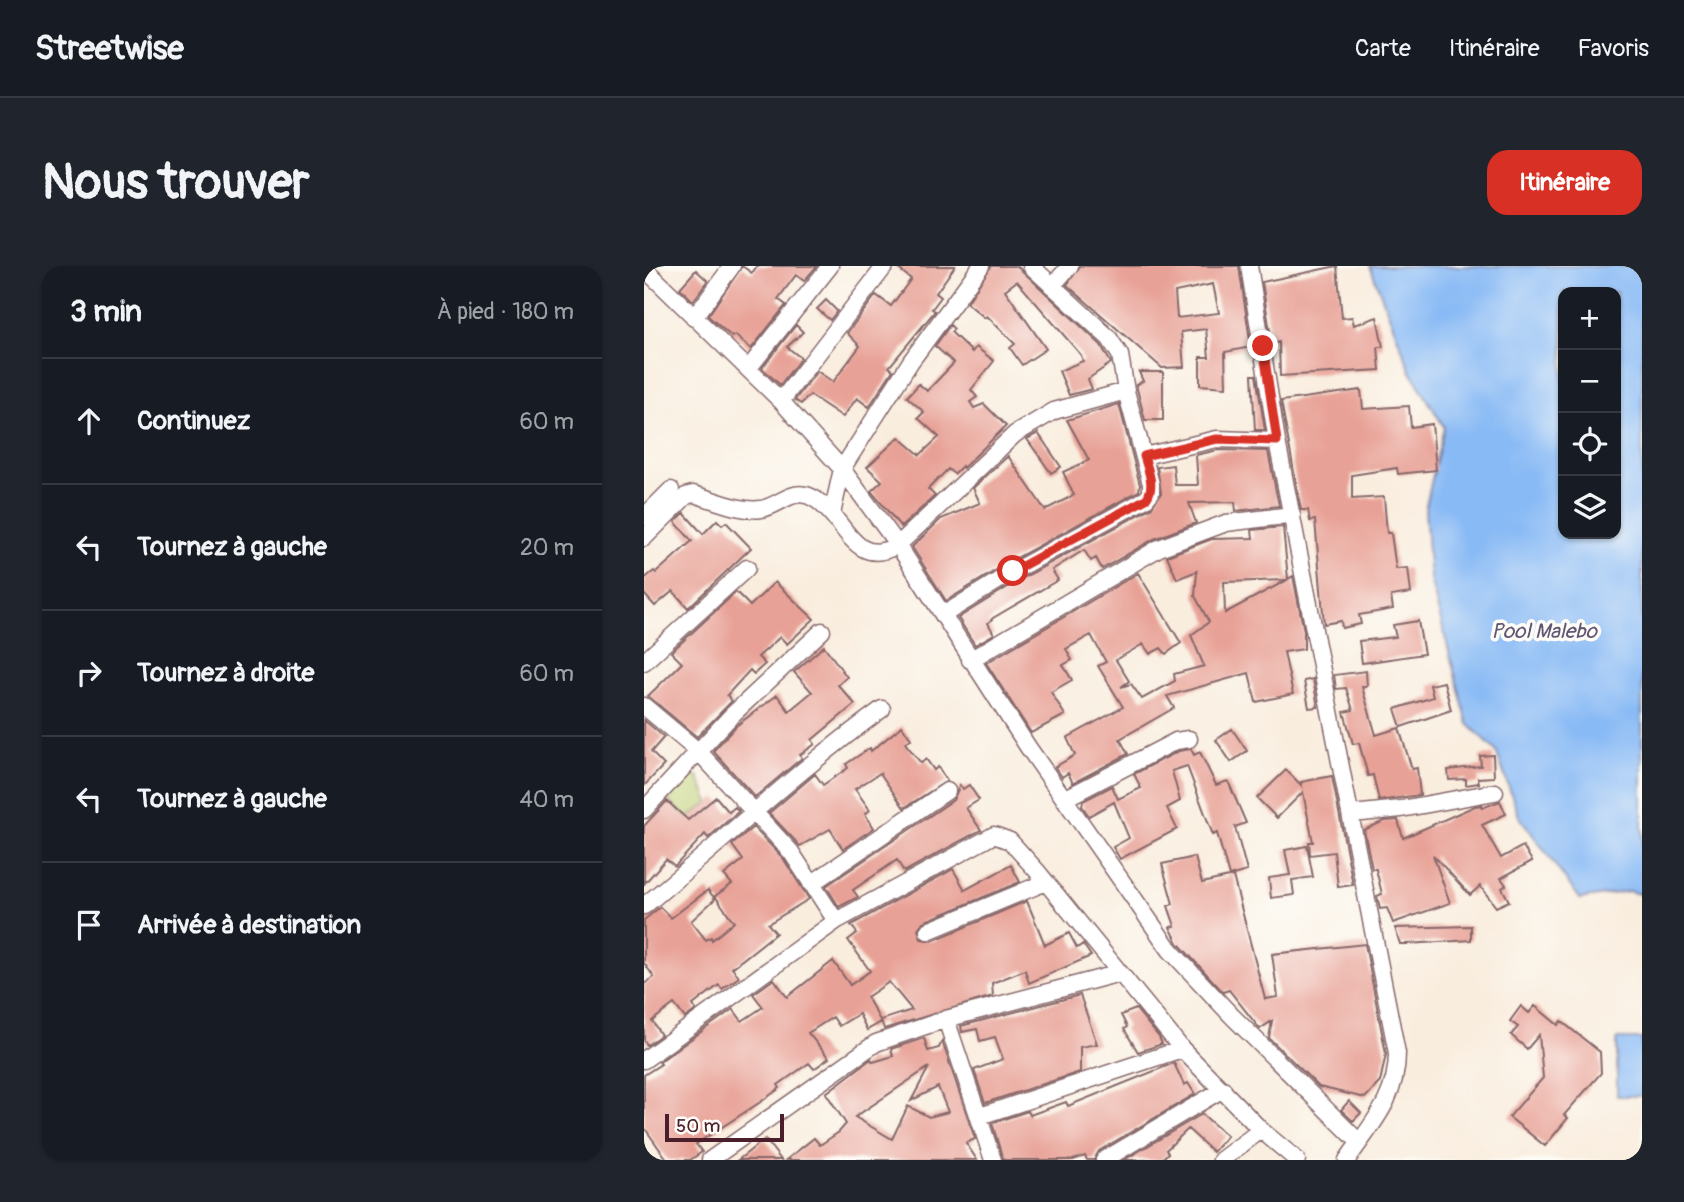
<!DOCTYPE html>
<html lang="fr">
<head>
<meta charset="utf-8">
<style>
  body { margin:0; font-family:Pangolin,sans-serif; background:#20242c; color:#f1f3f6 }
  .controls { position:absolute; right:21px; top:21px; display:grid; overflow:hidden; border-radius:14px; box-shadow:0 2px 5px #0004 }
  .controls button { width:63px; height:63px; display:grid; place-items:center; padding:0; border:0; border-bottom:2px solid #363941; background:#171b24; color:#f1f3f6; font:35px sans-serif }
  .scale { position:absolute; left:21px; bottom:18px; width:119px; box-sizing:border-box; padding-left:7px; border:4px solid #4a1f2b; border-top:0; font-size:19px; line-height:24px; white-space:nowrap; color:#4a1f2b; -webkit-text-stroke:5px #fdfcf7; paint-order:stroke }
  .stop { position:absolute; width:21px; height:21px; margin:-16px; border:5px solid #d93025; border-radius:50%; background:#fff }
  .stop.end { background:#d93025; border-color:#fff; box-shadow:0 2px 7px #0008 }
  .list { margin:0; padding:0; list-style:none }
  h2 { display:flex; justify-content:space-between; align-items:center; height:91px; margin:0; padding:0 28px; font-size:30px }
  h2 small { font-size:23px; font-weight:400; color:#9ea1a6 }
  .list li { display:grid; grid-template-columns:46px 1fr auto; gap:21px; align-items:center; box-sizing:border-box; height:126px; padding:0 28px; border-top:2px solid #363941 }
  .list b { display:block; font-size:26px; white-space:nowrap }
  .list em { font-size:23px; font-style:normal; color:#9ea1a6 }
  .icon { flex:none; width:38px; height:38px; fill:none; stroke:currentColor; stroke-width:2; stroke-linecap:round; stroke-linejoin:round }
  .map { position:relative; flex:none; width:998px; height:894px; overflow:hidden; border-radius:21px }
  header { display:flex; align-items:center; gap:42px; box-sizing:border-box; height:98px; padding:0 35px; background:#171b24; border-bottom:2px solid #363941 }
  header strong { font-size:33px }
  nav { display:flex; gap:38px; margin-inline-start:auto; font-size:24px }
  .intro { display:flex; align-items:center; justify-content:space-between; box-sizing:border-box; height:168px; padding:0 42px }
  h1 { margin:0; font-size:49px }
  .button { padding:18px 32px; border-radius:21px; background:#d93025; color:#fff; font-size:24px; font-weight:700 }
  main { display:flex; gap:42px; padding:0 42px }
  aside { flex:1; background:#171b24; border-radius:21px; box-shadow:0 2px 5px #0004 }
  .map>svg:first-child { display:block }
</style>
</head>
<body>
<header>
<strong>Streetwise</strong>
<nav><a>Carte</a><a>Itinéraire</a><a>Favoris</a></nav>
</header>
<div class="intro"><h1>Nous trouver</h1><a class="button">Itinéraire</a></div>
<main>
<aside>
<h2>3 min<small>À pied · 180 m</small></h2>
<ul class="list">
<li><svg class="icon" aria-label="ahead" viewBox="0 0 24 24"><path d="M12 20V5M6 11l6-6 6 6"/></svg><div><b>Continuez</b></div><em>60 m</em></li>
<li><svg class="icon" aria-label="left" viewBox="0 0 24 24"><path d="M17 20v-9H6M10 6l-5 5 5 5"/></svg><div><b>Tournez à gauche</b></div><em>20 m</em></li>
<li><svg class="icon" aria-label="right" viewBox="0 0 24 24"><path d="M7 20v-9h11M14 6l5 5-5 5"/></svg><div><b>Tournez à droite</b></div><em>60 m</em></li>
<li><svg class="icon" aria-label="left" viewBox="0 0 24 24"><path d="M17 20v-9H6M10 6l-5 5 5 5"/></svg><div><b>Tournez à gauche</b></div><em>40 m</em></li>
<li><svg class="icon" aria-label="arrive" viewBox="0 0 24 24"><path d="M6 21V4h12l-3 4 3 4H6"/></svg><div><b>Arrivée à destination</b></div></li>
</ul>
</aside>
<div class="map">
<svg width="998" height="894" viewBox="0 0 998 894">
  <rect width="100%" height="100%" fill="#fdfcf7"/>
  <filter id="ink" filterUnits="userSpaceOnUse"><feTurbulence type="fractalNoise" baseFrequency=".0143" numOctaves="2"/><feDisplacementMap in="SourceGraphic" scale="14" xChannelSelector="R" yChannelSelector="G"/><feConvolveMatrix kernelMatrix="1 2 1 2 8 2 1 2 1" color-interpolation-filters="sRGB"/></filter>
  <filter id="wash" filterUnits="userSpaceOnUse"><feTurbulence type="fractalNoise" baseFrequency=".00686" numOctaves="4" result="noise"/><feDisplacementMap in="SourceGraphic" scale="28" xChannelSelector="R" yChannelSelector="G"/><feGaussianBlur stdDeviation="1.57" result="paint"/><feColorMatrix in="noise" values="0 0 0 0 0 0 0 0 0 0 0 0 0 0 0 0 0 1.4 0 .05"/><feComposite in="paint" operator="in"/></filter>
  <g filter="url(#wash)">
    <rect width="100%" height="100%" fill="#f9edde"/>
    <!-- green -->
    <path fill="#becf72" stroke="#84774e" stroke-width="2" d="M39,506L54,510L65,536L44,552L18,528Z"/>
    <!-- water -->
    <path fill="#88baf5" stroke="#696c90" stroke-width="2" fill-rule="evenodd" d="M726,0H998V629L985,625L936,633L875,550L852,485L824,458L786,313L781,244L800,161L767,106ZM919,26H972V268H919Z
      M973,773H998V830H973Z"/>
    <g id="blocks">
      <!-- building -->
      <path fill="#e8a196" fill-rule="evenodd" d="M98,0L108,7L113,0H173L160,15L152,9L134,33L142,39L107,83L91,69L88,71L64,50Z
        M251,0H311L292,27L297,31L288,43L291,45L245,101L249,104L225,141L213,132L199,151L166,129L157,138L151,134L173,105L189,116L216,80L203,67L232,29L247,40L267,13Z
        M347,0H373L457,79L467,97L444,113L448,123L425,129L415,105L439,95L437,89L373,15L361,24L402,83L378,99L366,82L371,78L343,50L341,52L323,37Z
        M436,0H595L607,81L581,86L582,121L556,119V91H565L562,63L537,66L540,101L518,102L423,19ZM569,18L575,47L533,52L531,26Z
        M693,0L698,52L708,51L710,59L733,51L739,81H734L736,104L636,110L635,76L628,78L618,16Z
        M52,4L64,15L49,35L36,22Z
        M182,34L193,45L186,54L173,43Z
        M152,59L159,66L143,81L157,92L136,119L118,102Z
        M306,59L310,63L307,66L328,86L332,81L350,95L327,124L333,131L326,136L330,142L340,138L362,160L319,202L318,200L310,208L304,203L284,223L291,230L257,261L227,225L238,215L223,201L255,171L276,189L295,171L274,152L280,146L263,131L275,118L283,125L310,97L291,80Z
        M495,106H519V154H501L492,119L499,115Z
        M608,109H612L621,164H611Z
        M717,124L719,143L765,140L767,161L788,158L792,204L754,208L753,202L708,209V233L740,231L743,267H747L752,303L764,302L767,327L747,330L749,343L715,349L717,358L698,362L697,355L680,358L671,254L666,255L664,244H657L637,135Z
        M475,138L496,219L495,225L365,296L302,335L268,281L297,253L336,237L329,222L364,190L401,244L430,229L419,206L445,194L423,154Z
        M394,167L417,201L407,207L383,173Z
        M574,184L624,185L635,240L592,245L591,236L545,237L552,257L510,273L458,303L452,292L447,295L440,284L408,304L414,314L349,352L344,357L350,368L331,379L314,352L375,314L507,242L517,227L513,201L529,199L531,219H554L552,189Z
        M40,247L59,268L73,254L78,259L82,256L107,282L44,342L29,325L11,340L0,328V313L10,305L12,307L48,275L31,256Z
        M639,261L644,313L649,310L660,365V383L640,386L649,428L612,436L605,407L523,430L530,442L476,473L484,488L429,517L424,507L418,511L411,501L431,489L423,472L479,441L454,400L462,396L447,369L422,383L428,394L419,399L428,414L407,426L421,449L387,467L342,397L494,307L537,377L522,388L517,382L506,388L499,378L472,394L485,415L477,421L487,418L498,433L531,415L530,408L560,400L547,369L565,356L551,330L553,305L533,313L523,290L568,273L609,272L608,264ZM643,314L581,347L580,316Z
        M131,316L170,353L143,378L136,371L114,391L121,398L110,408L106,404L83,429L88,435L53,471L4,430L38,397L27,386L92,326L106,340Z
        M774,355L780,388L718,397L715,375L752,371L749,359Z
        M180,380L203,411L194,419L211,438L168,474L171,478L156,489L158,492L111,531L69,485L92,460L133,429L145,445L168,426L150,406Z
        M722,405L723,420L718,421L732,469L755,462L768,503L773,502L776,529L735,535L729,509L724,510L715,477L709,478L700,446L709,444L702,422L692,423L690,409Z
        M669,413L674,441L665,442L660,415Z
        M800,416L807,444L757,461L751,443L789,431L786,419Z
        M0,454L20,471L7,486L20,499L0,520Z
        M258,460L267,473L261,477L277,497L282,493L290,504L294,501L303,515L260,542L236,507L211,523L226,544L221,548L230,562L199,583L186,563L156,580L125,547L171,508L179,519L204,502L202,498L226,482L227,485Z
        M588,463L603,485L587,496L572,474Z
        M547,483L550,489L556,486L572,519L584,515L602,557L591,561L603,605L585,610L573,567L569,569L543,500L528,505L536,535L523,542L533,563L476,593L469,581L485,572L470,536L445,550L438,540L439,535L468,520L474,533L497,522L490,508L535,485Z
        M849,489L850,511L834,512L835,517L822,519V513L805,514L804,504L837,500L836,490Z
        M642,504L658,520L657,516L688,510L709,619L694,621L690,586L666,589L665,576H669L659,526L633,552L613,532Z
        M316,519L319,523L325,519L335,534L322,542L337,564L260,606L253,594L209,624L214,631L195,641L182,620L309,534Z
        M72,531L85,546L91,541L95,545L64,572L61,568L31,600L22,593L0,618V560L23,535L44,554Z
        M856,535L862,548L838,559L857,592L879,580L888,595L857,612L862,619L858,622L865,635L852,641L836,620L826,629L789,589L806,637L749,657L743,642L736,643L733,630L738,628L732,603H728L720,564L740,555L754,554L759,572L831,540L838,539V542Z
        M109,561L139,592L165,633L124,658L132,667L88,702L95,711L78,723L75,719L49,739L52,744L41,752L30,738L8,755L17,769L3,779L0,774V718L10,711L0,697V654L16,641L27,652L64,624L71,633L47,655L62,674L67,671L68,674L90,656L71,630L88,618L80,609L99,594L88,579Z
        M663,580L669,611L648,614L650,629L627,632L625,612L646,609L641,584Z
        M551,591L558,617L589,610L621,733L634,731L628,688L721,678L742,788L736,816L721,832L675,821L625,772L628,755L616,763L585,724L579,726L534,677L526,661L531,660L524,640L529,638L518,598Z
        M367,599L376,616L279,656L274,663L277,673L288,675L383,635L401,679L425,667L433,682L439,678L447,690L385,717L381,704L348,717L349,730L240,763L237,754L268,744L245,716L223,731L237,756L223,764L215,748L195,760L189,751L164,767L185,792L170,803L165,797L134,819L136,822L118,835L52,878L58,886L46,894H24L14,881L0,861V809L17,798L15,796L89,743L98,755L119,741L109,728L130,713L143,731L189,695L206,719L226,705L204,674L213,667L207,659L309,603L321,624Z
        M827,660V674L763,678H756L751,662Z
        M436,729L453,778L436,781V806L341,837L330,804L359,793L351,771L336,775L333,763L318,766L317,760Z
        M877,740L885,747L891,740L914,759L917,755L956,786L957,807L920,849L924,852L901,880L865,851L899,812L895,769L883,783L867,769L874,761L866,755Z
        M492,743L515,771L518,778L494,786L480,763L483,761L477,749Z
        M280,772L284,785L295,782L298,775L331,873L322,877L333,894H142L170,872L176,879L195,866L202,858L182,827L227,793L229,796L249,790L247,783ZM285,801L267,835L294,821L304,846L285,851L264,840L248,873L211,851Z
        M530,797L540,819L544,817L551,828L455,885L450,894H443L441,890L429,894H359L348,857L384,845L386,849L422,836L424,840Z
        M705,835L717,847L709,855L697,844Z
        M558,848L583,870L569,886L544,863L522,884L524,887L517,894H480Z
        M121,873L137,894H94Z"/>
    </g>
  </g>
  <g filter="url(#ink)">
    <use href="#blocks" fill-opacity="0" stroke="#87676a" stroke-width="2"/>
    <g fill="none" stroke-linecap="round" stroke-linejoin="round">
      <!-- minor casing -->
      <g stroke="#87676a" stroke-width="19">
        <path id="minor" d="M605,0L633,175L753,787C753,833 728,857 703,894
          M0,2L137,135L198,203L254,279L384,481L526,684L587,749L715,876
          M408,20L426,0
          M50,52L88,0
          M104,103L186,0
          M137,135L241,0
          M500,190L573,173L633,175
          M188,248L198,203L267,95L337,0
          M0,251L27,224
          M0,272L42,230L49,228C69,233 95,246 117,243C137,240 149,219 171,233C203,253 209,304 254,279L371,168L410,145L482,125
          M299,349L370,305L502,233L507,227V218L482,125L476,89L465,72L387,0
          M326,394L515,282L582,257L648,249
          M0,396L103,302
          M0,440L56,487L147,586L192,655
          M420,533L532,475L545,473
          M0,544L88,449L178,365
          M708,548L757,543L851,526
          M167,618L303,525
          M0,640C79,575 155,503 238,443
          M284,665L402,616
          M302,753L349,894
          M0,794L192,655L350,569L366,575L393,605L538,783L617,864L653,894
          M336,850L538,783
          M66,894L232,777L302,753L476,707
          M460,894L579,823
          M577,894L617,864"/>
      </g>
      <!-- minor -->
      <use href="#minor" stroke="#fff" stroke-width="16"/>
    </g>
  </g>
  <g fill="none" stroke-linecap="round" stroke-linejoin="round" filter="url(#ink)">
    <!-- route -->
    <path stroke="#d93025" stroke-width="9" d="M369,305L502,233C512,221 504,204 500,190L573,173L633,175L619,80"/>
  </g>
  <g text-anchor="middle" stroke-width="7" stroke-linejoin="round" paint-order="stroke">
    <!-- water labels -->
    <g font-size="21" font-style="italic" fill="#605572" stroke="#fdfcf7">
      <text x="900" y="372">Pool Malebo</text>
    </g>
  </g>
</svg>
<div class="controls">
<button>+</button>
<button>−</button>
<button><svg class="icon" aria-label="locate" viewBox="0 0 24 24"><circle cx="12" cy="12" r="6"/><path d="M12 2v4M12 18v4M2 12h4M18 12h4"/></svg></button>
<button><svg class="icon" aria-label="layers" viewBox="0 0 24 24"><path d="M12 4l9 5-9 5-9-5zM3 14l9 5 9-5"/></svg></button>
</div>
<div class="scale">50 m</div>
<div class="stop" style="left:369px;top:305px"></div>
<div class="stop end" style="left:619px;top:80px"></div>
</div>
</main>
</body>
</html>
